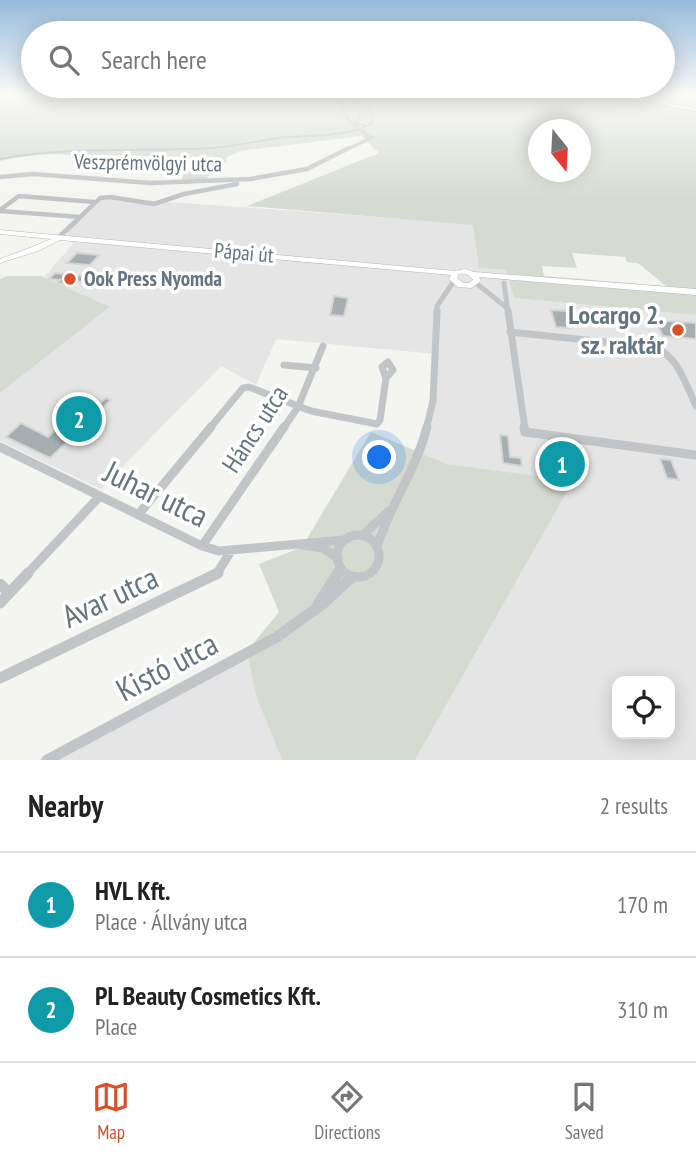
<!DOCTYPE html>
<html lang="en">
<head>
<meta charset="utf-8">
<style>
  body { margin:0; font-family:"PT Sans Narrow",sans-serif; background:#f2f2f2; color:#222 }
  .controls { position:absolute; right:21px; bottom:21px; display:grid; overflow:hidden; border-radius:14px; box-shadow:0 4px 18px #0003 }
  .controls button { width:63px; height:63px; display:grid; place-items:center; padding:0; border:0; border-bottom:2px solid #e0e0e0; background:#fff; color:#222; font:35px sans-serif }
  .compass { position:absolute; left:528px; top:119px; width:63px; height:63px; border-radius:50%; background:#fff; box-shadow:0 4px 18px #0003; rotate:162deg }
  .you { position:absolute; left:380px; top:458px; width:24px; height:24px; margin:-18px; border:5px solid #fff; border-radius:50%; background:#1a73e8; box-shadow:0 0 0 10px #1a73e833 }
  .badge { display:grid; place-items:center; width:46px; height:46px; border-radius:50%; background:#da4e2a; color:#fff; font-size:23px; font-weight:700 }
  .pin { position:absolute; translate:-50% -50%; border:4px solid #fff; box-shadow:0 2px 7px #0006 }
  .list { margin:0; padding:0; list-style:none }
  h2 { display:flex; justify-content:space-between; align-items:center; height:91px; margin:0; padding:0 28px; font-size:30px }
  h2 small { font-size:23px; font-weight:400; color:#767676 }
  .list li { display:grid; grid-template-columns:46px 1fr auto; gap:21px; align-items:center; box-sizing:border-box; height:105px; padding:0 28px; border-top:2px solid #e0e0e0 }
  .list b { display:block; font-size:26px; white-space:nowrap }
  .list p { margin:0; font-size:23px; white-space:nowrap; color:#767676 }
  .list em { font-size:23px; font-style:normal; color:#767676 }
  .icon { flex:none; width:38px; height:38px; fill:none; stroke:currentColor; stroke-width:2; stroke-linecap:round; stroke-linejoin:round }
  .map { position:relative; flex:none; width:696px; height:760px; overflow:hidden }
  .search { position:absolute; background:#fff; box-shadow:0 4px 18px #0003; left:21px; right:21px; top:21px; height:77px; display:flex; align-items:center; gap:18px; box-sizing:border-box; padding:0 24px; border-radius:38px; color:#767676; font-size:26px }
  .sheet { height:301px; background:#fff }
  nav { display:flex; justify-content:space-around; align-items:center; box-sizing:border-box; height:98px; border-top:2px solid #e0e0e0; background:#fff; font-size:19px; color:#767676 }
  nav a { display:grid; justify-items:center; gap:4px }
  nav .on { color:#da4e2a }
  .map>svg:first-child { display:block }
</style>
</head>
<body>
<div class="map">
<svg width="696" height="760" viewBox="0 0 696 760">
  <rect width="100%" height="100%" fill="#f4f4f0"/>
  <!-- built -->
  <path fill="#e4e5e4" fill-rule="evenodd" d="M101,197L473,224L479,268L506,270L514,298L696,315V760H415L572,482L447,464L421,453L429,424L436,354L276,339L256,385L221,366L101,489L0,441V393L109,308L44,277L73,244L66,233ZM617,681H670V734H617Z
    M247,651L256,696L282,760H39Z"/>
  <!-- green -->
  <path fill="#d5dbd1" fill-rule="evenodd" d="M0,93H696V315L514,298L506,270L479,268L473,225L247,206L379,153L361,136L240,151L227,157L226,162L211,172L205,181L181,182L188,158L83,165L85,158C57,151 28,155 0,161ZM538,130H580V172H538ZM572,253L625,257L627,262L638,263L666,286L544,276L542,266L577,268Z
    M7,276H41L110,307L0,393V279Z
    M371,432L447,464L573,481L415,760H282L256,696L247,651L279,612L259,564L302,547Z"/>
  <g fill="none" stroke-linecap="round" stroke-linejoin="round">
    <!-- stream -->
    <path stroke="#b9c3c7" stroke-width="2" d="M349,93V98L361,112L356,123L366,126
      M654,93L696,98
      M675,93L696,95
      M0,159C69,146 140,152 210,148C235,147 260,140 285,137C305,136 361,136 373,121L364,93"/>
  </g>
  <!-- building -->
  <path fill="#a6aeb2" stroke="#d5d5d3" stroke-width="2" d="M77,253L99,255L90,265L67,263Z
    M55,273L84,276L86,277L82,282L71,281L66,286L58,282L60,280L49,279Z
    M334,296L348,298L344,316L330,315Z
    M551,310L567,311L571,328L556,327Z
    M655,320L696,323V339L663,336Z
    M91,397L101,402L106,398L111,400L50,458L6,437L21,423L48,437Z
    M500,435L508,436L510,457L521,458L522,466L503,463Z
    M551,444L565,446L569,474L557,472Z
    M660,459L671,460L679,480L667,478Z"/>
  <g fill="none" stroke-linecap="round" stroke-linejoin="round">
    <!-- secondary casing -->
    <g stroke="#b2b7ba" stroke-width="1">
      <path id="secondary" d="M0,230L455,271L465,269L474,272L696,289V295L479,277L481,281L471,288L458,287L449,279L451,275L60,240L38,251L0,263V259L32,247L51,239L0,234ZM458,274C465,273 470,274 473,280L469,283H463L457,278Z"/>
    </g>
    <!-- primary casing -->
    <g stroke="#b2b7ba" stroke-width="2">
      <path id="primary" d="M609,93H616L696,109V111Z"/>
    </g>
    <!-- street-far5 -->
    <path stroke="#c2c5c8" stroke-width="3.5" d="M340,93L336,99L350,122L371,138
      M346,150L373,137"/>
    <!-- street-far4 -->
    <path stroke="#c2c5c8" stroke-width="4.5" d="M0,177L33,174L151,183L250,179L307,169L349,148
      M0,210L19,196L95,202
      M0,211L80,217
      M75,222L100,198L111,197L154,204L184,194L237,184"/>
    <!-- street-far3 -->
    <path stroke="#c2c5c8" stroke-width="5" d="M59,237L77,220
      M476,283L507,308
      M504,283L508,313
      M437,313V306L454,281"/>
    <!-- street-far2 -->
    <path stroke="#c2c5c8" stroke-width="7" d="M508,311L525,429
      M510,332L653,347C678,355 685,383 696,406
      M388,362L393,370L386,378L382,367Z
      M284,365L316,368
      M209,429L243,388L249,387L311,411L377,424L380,420L386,378
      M283,429L298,407L323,346
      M426,429L433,401L437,311"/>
    <!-- street-far1 -->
    <path stroke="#c2c5c8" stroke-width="9" d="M524,427L525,432L696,455
      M0,447L202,546L219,551L344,540
      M138,515L211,427
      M337 556a21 21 0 1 1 42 0a21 21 0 1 1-42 0Z
      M363,535L389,511
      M303,545L323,548L338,558
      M202,546L284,427
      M377,547C390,504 415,473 427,427
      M26,575L100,496
      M216,575L231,551
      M336,575L341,568"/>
    <!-- street -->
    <path stroke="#c2c5c8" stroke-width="11" d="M0,584L9,593
      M0,603L28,573
      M318,604L338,573
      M0,678L218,573
      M47,760L277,637L325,602L352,577"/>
    <!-- secondary -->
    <use href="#secondary" fill="#fff" fill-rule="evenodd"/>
    <!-- primary -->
    <use href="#primary" fill="#fff" fill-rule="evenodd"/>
  </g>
  <!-- sky -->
  <linearGradient id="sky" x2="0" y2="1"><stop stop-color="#95badb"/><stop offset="0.47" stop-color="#fafaf8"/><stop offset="1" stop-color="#fafaf8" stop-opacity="0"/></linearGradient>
  <rect width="696" height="199" fill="url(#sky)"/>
  <!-- markers -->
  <g fill="#da4e2a" stroke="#fff" stroke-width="2.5">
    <circle cx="70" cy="279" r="7"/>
    <circle cx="678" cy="330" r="7"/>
  </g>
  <g text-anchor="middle" stroke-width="7" stroke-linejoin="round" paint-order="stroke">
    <!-- far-street labels -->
    <g font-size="21" fill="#647480" stroke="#fff">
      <text transform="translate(148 163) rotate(1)" y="7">Veszprémvölgyi utca</text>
      <text transform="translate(244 253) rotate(5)" y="7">Pápai út</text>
    </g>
    <!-- far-poi labels -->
    <g font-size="21" font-weight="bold" fill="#647480" stroke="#fff" text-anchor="start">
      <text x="84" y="286">Ook Press Nyomda</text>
    </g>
    <!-- poi labels -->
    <g font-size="26" font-weight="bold" fill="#647480" stroke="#fff" text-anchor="end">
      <text x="664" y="324">Locargo 2.<tspan x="664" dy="30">sz. raktár</tspan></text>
    </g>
    <!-- street labels -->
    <g font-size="26" fill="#647480" stroke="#fff">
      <text transform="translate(255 429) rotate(-57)" y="9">Háncs utca</text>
    </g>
    <!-- near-street labels -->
    <g font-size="32" fill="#647480" stroke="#fff">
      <text transform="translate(156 494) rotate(26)" y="11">Juhar utca</text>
      <text transform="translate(110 597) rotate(-25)" y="11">Avar utca</text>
      <text transform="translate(167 667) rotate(-28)" y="11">Kistó utca</text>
    </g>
  </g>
</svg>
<div class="controls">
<button><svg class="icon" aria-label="locate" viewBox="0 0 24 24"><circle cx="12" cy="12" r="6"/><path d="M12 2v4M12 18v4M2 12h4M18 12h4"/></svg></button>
</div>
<svg class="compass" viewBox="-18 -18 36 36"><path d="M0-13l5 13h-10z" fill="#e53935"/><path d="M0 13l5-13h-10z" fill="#767676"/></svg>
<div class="you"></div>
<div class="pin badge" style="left:562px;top:464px;background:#0f9aa8">1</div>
<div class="pin badge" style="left:79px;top:419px;background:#0f9aa8">2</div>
<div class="search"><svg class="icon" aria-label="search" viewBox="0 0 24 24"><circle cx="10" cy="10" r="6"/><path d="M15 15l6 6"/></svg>Search here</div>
</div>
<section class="sheet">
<h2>Nearby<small>2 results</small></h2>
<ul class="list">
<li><span class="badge" style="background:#0f9aa8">1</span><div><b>HVL Kft.</b><p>Place · Állvány utca</p></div><em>170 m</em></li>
<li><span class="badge" style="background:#0f9aa8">2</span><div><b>PL Beauty Cosmetics Kft.</b><p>Place</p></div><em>310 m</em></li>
</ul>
</section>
<nav>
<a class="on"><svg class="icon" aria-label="map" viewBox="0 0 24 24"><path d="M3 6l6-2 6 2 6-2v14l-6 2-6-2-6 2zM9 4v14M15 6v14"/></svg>Map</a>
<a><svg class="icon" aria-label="directions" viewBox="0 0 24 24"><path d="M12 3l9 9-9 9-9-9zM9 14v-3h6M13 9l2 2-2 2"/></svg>Directions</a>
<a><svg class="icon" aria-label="saved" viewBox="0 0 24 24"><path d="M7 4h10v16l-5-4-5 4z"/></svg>Saved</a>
</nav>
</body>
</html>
